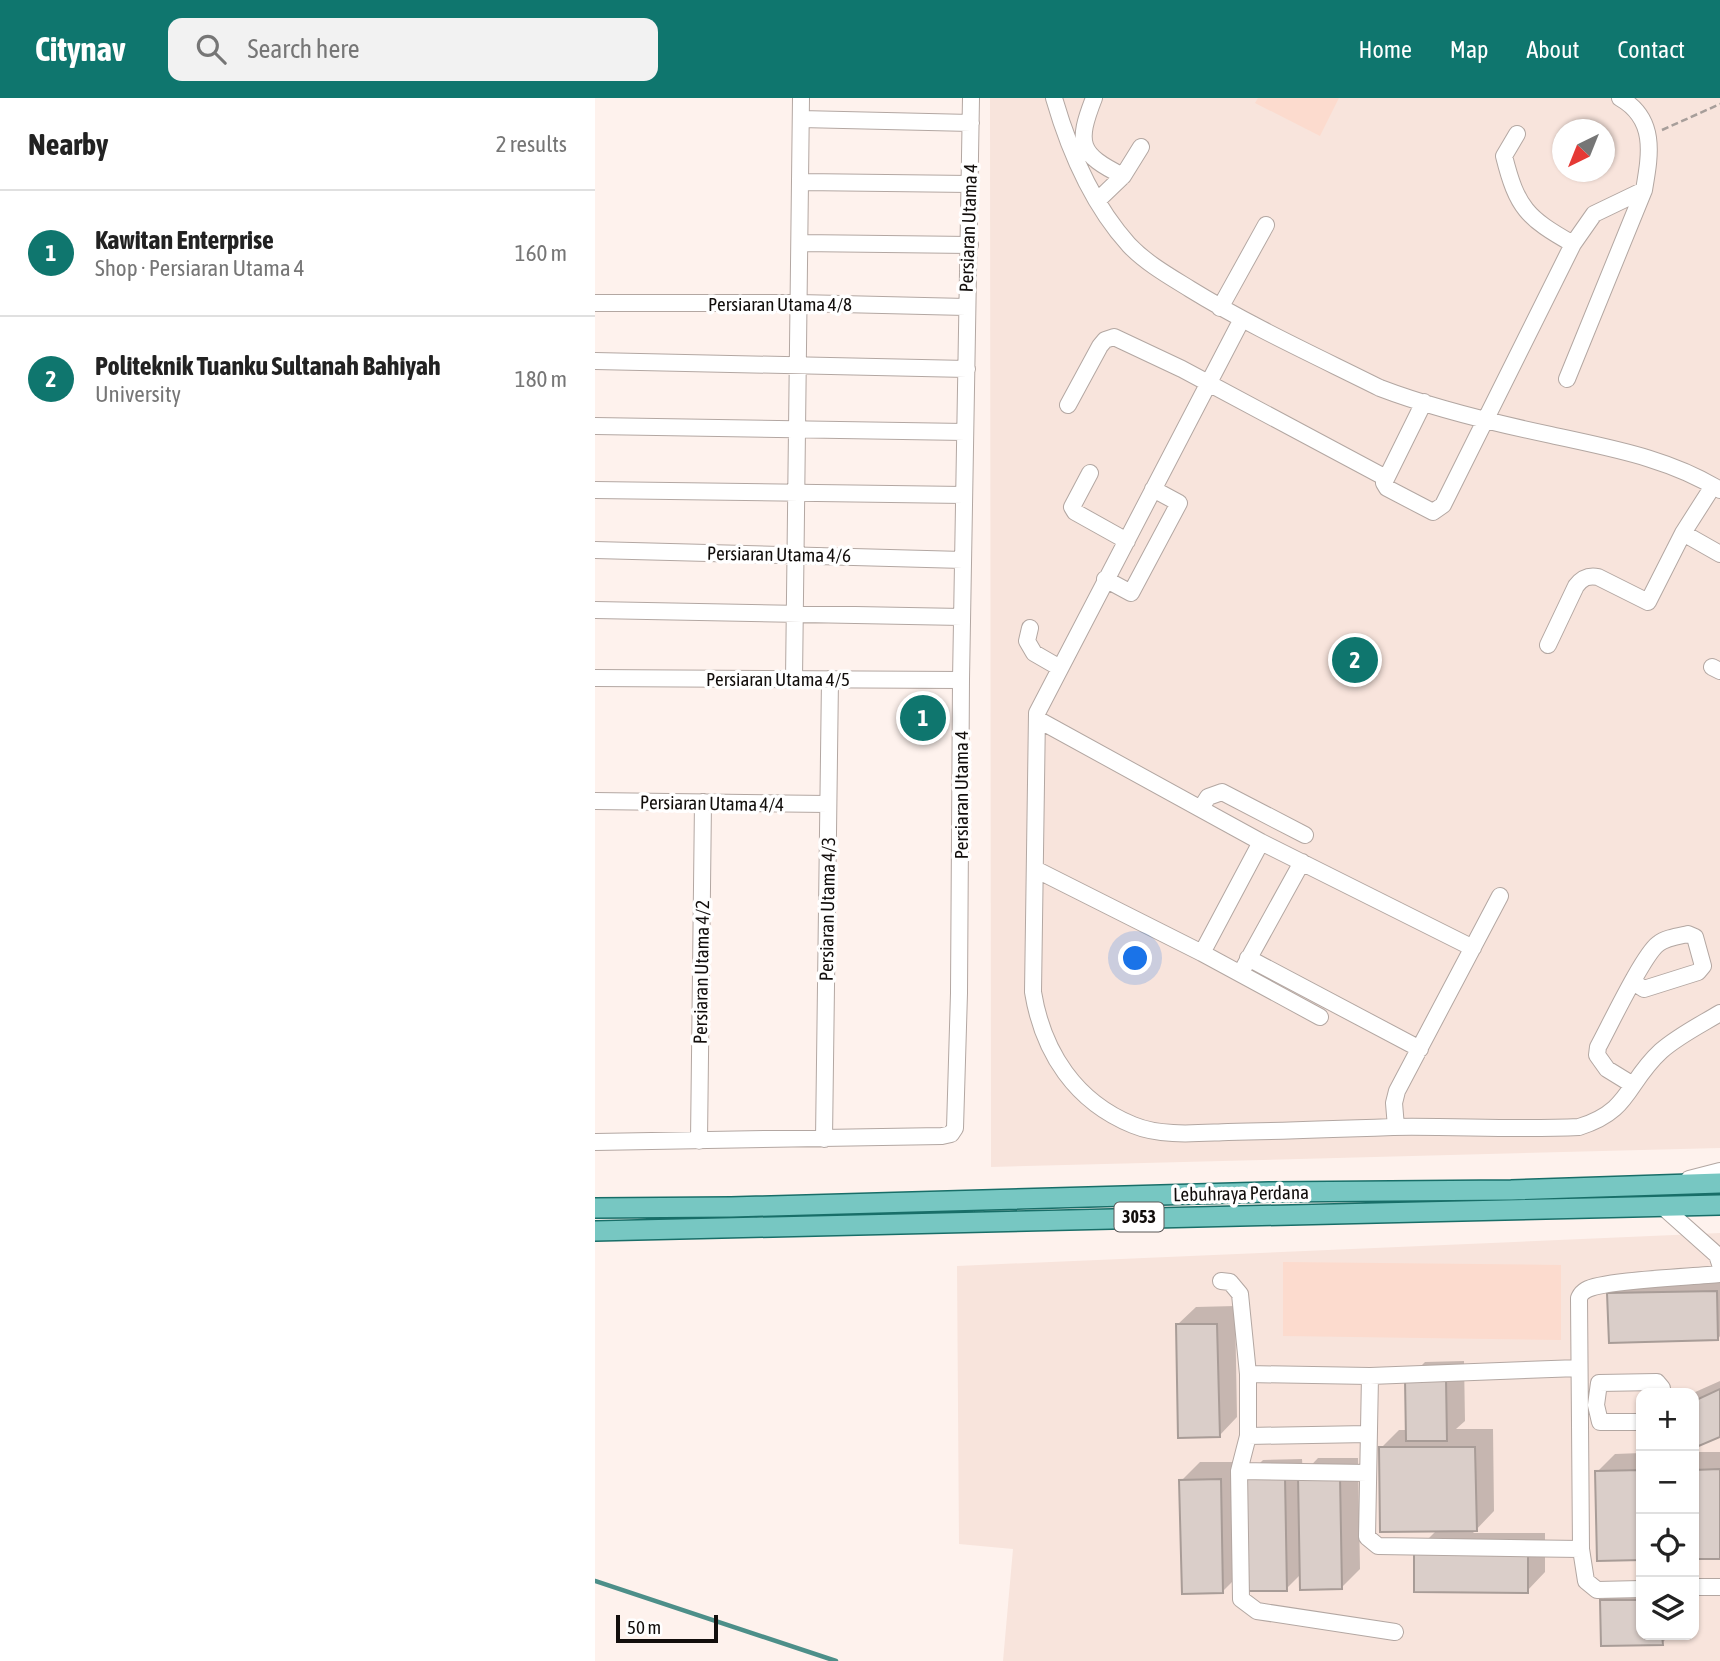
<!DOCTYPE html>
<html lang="en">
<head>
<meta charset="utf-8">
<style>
  body { margin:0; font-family:"Asap Condensed",sans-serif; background:#f2f2f2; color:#222 }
  .controls { position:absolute; right:21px; bottom:21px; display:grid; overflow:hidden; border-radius:14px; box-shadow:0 2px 5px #0004 }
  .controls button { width:63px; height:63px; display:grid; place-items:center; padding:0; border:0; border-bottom:2px solid #e0e0e0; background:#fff; color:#222; font:35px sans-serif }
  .compass { position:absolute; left:957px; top:21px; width:63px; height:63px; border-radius:50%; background:#fff; box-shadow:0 2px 5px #0004; rotate:223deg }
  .scale { position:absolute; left:21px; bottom:18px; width:102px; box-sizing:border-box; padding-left:7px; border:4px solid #120e0c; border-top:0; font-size:19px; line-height:24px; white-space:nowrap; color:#120e0c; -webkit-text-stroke:5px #fff; paint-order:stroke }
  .you { position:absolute; left:541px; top:861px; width:24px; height:24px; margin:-18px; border:5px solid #fff; border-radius:50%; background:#1a73e8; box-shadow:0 0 0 10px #1a73e833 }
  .badge { display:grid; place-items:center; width:46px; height:46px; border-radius:50%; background:#0f766e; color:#fff; font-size:23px; font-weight:700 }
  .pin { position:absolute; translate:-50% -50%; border:4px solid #fff; box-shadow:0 2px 7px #0006 }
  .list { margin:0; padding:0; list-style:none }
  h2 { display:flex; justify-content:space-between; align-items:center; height:91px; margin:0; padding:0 28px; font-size:30px }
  h2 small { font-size:23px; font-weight:400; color:#767676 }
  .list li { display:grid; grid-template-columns:46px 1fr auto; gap:21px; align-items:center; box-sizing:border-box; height:126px; padding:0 28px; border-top:2px solid #e0e0e0 }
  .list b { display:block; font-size:26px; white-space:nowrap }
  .list p { margin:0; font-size:23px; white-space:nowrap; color:#767676 }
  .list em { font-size:23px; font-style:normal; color:#767676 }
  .icon { flex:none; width:38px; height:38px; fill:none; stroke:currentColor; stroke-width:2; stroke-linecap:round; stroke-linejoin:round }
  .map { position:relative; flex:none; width:1125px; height:1563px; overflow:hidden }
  header { display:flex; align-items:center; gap:42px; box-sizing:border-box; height:98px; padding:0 35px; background:#0f766e; color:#fff }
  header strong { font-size:33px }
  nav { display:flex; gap:38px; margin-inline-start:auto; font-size:24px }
  .search { width:490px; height:63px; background:#f2f2f2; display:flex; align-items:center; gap:18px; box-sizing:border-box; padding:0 24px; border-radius:14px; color:#767676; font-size:26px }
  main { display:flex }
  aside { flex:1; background:#fff }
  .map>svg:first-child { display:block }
</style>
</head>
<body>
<header>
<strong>Citynav</strong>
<div class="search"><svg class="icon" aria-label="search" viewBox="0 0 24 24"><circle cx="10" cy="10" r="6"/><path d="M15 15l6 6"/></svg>Search here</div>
<nav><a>Home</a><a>Map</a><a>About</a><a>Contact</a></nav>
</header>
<main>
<aside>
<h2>Nearby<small>2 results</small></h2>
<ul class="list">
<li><span class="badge">1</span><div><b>Kawitan Enterprise</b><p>Shop · Persiaran Utama 4</p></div><em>160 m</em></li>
<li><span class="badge">2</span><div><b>Politeknik Tuanku Sultanah Bahiyah</b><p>University</p></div><em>180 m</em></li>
</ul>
</aside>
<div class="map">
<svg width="1125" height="1563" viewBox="0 0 1125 1563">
  <rect width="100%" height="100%" fill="#fef2ed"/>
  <!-- built -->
  <path fill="#f8e4dc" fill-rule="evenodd" d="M395,0H1125V1050L396,1069ZM968,32H1010V74H968Z
    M1125,1135V1563H408L418,1451L364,1446L362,1168ZM1046,1295H1099V1537H1046Z"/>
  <!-- green -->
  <path fill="#fcdbce" d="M663,0H744L725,38L660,5Z
    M688,1164L966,1167V1242L688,1238Z"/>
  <!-- shadow -->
  <path fill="#0003" d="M1125,1176V1238L1123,1241L1014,1196L1032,1178Z
    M640,1208L642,1319L624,1338L582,1227L601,1209Z
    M869,1263L870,1323L861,1331H898L899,1413L878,1435H950V1474L932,1493L821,1453L842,1432L786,1350L804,1332H812V1282L830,1264Z
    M1125,1283V1337L1099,1349L1098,1295Z
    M1099,1354H1125V1459L1099,1460Z
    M1046,1355V1460L1004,1461L1002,1374L1020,1356Z
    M723,1360H763L765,1471L746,1490L707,1475L691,1491L650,1380L668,1362L707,1361L708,1376Z
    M605,1364H644L646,1475L628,1493L586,1383Z
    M1046,1484V1537H1075L1067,1545L1007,1546L1006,1503L1025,1485Z"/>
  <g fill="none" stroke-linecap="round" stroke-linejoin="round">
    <!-- stream -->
    <path stroke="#4d8f89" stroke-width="4.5" d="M0,1483L241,1563"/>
  </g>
  <!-- building -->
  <path fill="#dacec9" stroke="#a89c97" stroke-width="2" d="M1122,1193L1123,1242L1014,1245L1012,1195Z
    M581,1226H622L625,1339L583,1340Z
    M810,1281H851L852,1343H811Z
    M1125,1291V1339L1099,1350V1303Z
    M784,1349H880L882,1433L785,1434Z
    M1125,1371V1461H1099V1372Z
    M1046,1372V1462L1002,1463L1000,1373Z
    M703,1378H745L747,1491L705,1492Z
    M648,1379H690L692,1493H650Z
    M626,1381L628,1495L587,1496L584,1382Z
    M819,1452L933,1453V1495L819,1494Z
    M1005,1502H1046V1537H1067L1068,1547L1006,1548Z"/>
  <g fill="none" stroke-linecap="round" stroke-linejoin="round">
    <!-- minor casing -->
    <g stroke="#b3a7a2" stroke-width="18">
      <path id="minor" d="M459,0C474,52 497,106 534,147C551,165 574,178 595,191C655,228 721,258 785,290C840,311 899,325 956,337C1014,350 1074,360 1125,392
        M499,0C481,46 484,56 528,78
        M206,21L376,25
        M922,36L909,58C922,110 932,120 978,146
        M207,84L375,86
        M503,102L528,78L546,49
        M205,145L375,147
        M0,205H204L371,209
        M625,210L671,127
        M647,221L442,615L438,894C448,955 481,1004 538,1027C567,1039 603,1035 633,1034C688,1033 743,1031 798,1029C860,1028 922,1032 984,1029C1036,1013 1031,985 1066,953C1083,938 1105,927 1125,915
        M0,263L372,271
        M972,281L1049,92C1055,57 1062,21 1025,0
        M829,304L789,385L792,390L838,414L848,407L978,146L999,116L1049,92
        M473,307L505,248L510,242L519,239L587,271L791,380
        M0,328L370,334
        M495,375L477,409L480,414L532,443
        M0,392L369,397
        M1088,435L1125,456
        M0,452L368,462
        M510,481L536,495L584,405L558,391
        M0,512L367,519
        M435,530L432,543L439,555L465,570
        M953,547L981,488C987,480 993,477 1003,479L1053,504L1088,435L1118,388
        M1117,569L1125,573
        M0,580L366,582
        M199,581L206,0
        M442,621L666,744L878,850
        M0,703L233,706
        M606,710L613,699L627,694L710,737
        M440,771L607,855L725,919
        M607,855L666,744
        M653,860L825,951
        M649,869L707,764
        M1038,987L1012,971L1002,957L1003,949C1014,929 1048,857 1063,846C1070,840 1084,838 1093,836L1100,839L1108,868L1103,874L1049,891L1038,884
        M801,1029L799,1005L802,993L905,798
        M229,1041L235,581
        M104,1043L108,704
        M0,1044L347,1038L356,1036L360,1030L364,895L366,582L376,0
        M1094,1081L1125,1073
        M1067,1108L1122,1157L1125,1166
        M626,1183L635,1184L645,1196L653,1276V1338L644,1373L646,1501L662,1513L800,1534
        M653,1276L775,1278L984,1270
        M775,1278L772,1439L783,1448L986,1451
        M1046,1324H1005L1001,1307L1004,1285L1062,1284L1067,1290V1295
        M653,1338L773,1336
        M644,1373L772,1375
        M1099,1489H1125
        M1046,1491L1002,1492L991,1483L986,1451L984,1200C986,1196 986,1195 991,1192C1008,1182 1099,1179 1125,1176"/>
    </g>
    <!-- major casing -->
    <g stroke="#186e68" stroke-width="22">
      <path id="major" d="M0,1110L136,1109L674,1094L916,1092L1125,1085
        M0,1133L1125,1107"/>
    </g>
    <!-- path -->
    <path stroke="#a79e9a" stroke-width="2.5" stroke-dasharray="7 3.5" stroke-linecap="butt" d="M1067,32L1125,6"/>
    <!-- minor -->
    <use href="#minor" stroke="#fff" stroke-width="16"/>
    <!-- major -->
    <use href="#major" stroke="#77c7c2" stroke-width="19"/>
  </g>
  <g text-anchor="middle" stroke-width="7" stroke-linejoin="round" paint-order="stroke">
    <!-- shield labels -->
    <rect fill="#fff" stroke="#595655" stroke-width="2" x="519.5" y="1104.5" width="49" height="29" rx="5"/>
    <g font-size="18" font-weight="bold" fill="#120e0c">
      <text x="544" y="1125">3053</text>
    </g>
    <!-- street labels -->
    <g font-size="19" fill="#120e0c" stroke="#fff">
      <text transform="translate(373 130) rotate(-88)" y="7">Persiaran Utama 4</text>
      <text x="185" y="213">Persiaran Utama 4/8</text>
      <text transform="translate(184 456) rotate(1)" y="7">Persiaran Utama 4/6</text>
      <text x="183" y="588">Persiaran Utama 4/5</text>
      <text transform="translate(366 697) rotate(-90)" y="7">Persiaran Utama 4</text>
      <text transform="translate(117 705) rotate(1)" y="7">Persiaran Utama 4/4</text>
      <text transform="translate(232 811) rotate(-89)" y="7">Persiaran Utama 4/3</text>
      <text transform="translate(106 874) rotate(-89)" y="7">Persiaran Utama 4/2</text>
      <text transform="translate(646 1095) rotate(-1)" y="7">Lebuhraya Perdana</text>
    </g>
  </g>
</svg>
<div class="controls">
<button>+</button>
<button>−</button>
<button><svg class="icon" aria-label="locate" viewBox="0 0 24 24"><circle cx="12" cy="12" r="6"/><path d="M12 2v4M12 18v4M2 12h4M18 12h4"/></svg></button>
<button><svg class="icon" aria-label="layers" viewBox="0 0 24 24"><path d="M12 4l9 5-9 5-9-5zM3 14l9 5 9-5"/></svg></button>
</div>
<svg class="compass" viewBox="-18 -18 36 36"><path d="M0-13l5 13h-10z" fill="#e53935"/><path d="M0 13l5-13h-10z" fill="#767676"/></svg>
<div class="scale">50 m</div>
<div class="you"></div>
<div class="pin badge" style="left:328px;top:620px">1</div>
<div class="pin badge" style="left:760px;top:562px">2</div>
</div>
</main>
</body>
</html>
